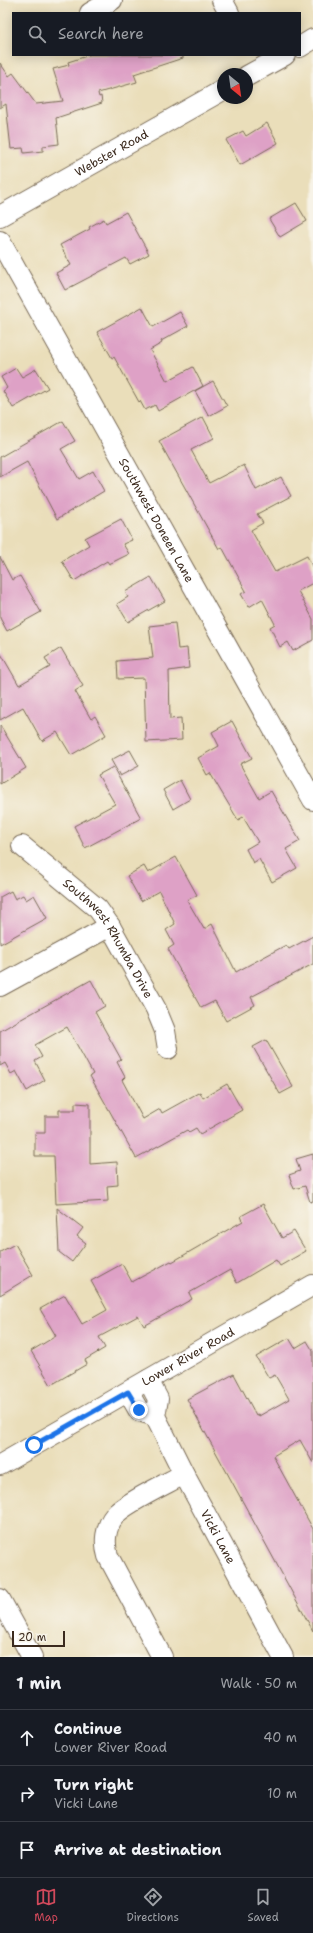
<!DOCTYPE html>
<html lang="en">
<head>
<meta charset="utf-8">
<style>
  body { margin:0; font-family:"Shantell Sans",sans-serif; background:#20242c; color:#f1f3f6 }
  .compass { position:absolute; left:217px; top:68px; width:36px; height:36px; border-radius:50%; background:#171b24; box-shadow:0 2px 10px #0003; rotate:151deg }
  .scale { position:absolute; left:12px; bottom:10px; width:53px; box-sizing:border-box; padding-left:4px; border:2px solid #3b2a1e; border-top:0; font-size:11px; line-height:14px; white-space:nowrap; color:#3b2a1e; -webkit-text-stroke:3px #f7f3e8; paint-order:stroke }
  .stop { position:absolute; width:12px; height:12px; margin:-9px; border:3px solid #1a73e8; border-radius:50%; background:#fff }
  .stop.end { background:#1a73e8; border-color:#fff; box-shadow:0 1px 4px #0008 }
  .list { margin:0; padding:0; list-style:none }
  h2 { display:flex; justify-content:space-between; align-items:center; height:52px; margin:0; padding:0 16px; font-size:17px }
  h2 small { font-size:13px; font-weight:400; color:#9ea1a6 }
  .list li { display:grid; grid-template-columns:26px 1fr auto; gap:12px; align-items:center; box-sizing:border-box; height:56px; padding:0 16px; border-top:1px solid #363941 }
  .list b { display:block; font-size:15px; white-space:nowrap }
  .list p { margin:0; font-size:13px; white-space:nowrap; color:#9ea1a6 }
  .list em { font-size:13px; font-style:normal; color:#9ea1a6 }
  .icon { flex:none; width:22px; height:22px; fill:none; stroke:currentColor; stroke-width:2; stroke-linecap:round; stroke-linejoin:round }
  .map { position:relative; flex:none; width:313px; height:1657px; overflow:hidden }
  .search { position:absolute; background:#171b24; box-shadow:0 2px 10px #0003; left:12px; right:12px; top:12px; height:44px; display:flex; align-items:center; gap:10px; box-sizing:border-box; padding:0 14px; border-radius:0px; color:#9ea1a6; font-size:15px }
  .sheet { height:220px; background:#171b24 }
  nav { display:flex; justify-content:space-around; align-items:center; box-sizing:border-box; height:56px; border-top:1px solid #363941; background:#171b24; font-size:11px; color:#9ea1a6 }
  nav a { display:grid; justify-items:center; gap:2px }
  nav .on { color:#d1495b }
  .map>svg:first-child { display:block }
</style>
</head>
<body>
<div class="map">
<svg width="313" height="1657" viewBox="0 0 313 1657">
  <rect width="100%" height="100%" fill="#f7f3e8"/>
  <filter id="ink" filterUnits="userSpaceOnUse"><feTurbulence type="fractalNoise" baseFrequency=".025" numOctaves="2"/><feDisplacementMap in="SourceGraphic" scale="8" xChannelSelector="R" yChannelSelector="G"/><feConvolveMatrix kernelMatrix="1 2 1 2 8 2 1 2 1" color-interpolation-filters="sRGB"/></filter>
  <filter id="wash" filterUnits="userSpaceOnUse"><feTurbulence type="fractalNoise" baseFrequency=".012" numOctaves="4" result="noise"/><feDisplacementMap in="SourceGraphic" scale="16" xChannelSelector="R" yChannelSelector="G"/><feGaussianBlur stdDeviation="0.9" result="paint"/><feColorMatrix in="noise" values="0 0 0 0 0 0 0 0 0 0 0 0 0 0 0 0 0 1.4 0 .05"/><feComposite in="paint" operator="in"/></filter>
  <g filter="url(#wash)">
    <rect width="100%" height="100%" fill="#eadeba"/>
    <g id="blocks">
      <!-- building -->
      <path fill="#dea1c6" d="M90,55H183V58L134,74L137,82L98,93L99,97L101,96L102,103L56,118L59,144L43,146V151L24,153L23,148L11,149L6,104L0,108V63L9,76L13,73L36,104L63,101L53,69L69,65L68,62Z
        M267,123L278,143L240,165L226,140L243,131L246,136Z
        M296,203L307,221L280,237L269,219Z
        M126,212L149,254L130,264L126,258L65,290L56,273L71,265L60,245L90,229L89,227L104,219L106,223Z
        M142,307L153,327L180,312L188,326L161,341L162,343L150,350L167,381L193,367L203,386L158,411L155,405L145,410L140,401L139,402L114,357L112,358L97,332Z
        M16,368L22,377L36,369L48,388L13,408L3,391L7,388L1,377Z
        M213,381L227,406L209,416L195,391Z
        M203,417L214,438L191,450L209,483L244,465L256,490L281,477L291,496L257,514L263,523L251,530L275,572L307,556L313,568V583L298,591L313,619V640L293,651L288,642L280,647L270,627L275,624L262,599L249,607L241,594L246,591L222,547L219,549L159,441Z
        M63,421L75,441L61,449L79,479L93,471L104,491L57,519L27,462L0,477V457Z
        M121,519L132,540L123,544L129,554L109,564L107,561L74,581L62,561L89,545L85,538Z
        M0,557L12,580L20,576L41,612L7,631L0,618Z
        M151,577L165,601L128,622L117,604L128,597L125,592Z
        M175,623L178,649L187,648L189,668L169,671L170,719L181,718L182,740L146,742L144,678L118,679L117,661L153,658L149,626Z
        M61,648L83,686L75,691L91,719L95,716L106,735L71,755L57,732L42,741L23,707L0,720V652L19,685L50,667L45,658Z
        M232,721L252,758L240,764L259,798L271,791L300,841L286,849L297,868L272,882L259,859L253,863L246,849L258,842L243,817L238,820L210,773L207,775L198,758L219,746L212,732Z
        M0,725L26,768L0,784Z
        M130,750L139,766L120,776L111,760Z
        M113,767L141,818L85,848L74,826L115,804L98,775Z
        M180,780L190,799L173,809L163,790Z
        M176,857L197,895L187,900L204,929L212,924L236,972L286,945L289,949L313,936V964L251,997L255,1005L226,1021L215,1001L201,1008L168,949L174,945L166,930L175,924L159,891L141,901L127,876L144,866L148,873Z
        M11,891L15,899L23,895L26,900L34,895L47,918L0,944V897Z
        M91,980L105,1006L95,1012L121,1059L117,1062L125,1077L122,1080L143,1119L160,1109L162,1113L200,1092L203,1098L227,1084L242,1110L200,1134L196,1128L189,1132L187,1130L136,1158L90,1076L93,1074L67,1027L35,1045L42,1057L35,1061L45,1080L27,1091L16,1071L11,1074L5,1063L0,1066V1031Z
        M266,1040L293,1087L280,1094L253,1047Z
        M75,1103L90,1104V1164L117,1162L118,1185L107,1186L108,1201L56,1204L54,1156H35V1133H45V1116H59V1110H75Z
        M313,1154V1201L310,1202L305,1186L294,1189L289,1175L300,1171L296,1159Z
        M263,1204L282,1238L294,1231L306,1251L280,1266L276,1260L237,1283L230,1270L189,1293L192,1299L144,1326L138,1316L99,1337L105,1348L85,1360L87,1364L51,1385L31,1351L56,1336L40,1309L65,1295L82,1324L107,1310L91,1281L122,1264L132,1282L171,1261L172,1262L243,1221L241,1216Z
        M57,1208L83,1228L77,1236L86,1243L72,1262L59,1252Z
        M15,1244L33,1275L0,1295V1252Z
        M289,1338L295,1348L307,1341L313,1351V1463L300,1440L273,1456L313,1529V1631L187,1399L234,1374L256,1415L258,1414L259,1416L289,1399L275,1375L269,1378L256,1357Z"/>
    </g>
  </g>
  <g filter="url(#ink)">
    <use href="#blocks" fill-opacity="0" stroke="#786955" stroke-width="1"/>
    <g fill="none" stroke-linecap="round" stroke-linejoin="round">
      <!-- minor casing -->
      <g stroke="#786955" stroke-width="22">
        <g id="minor">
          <path d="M222,0L229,13"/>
          <path d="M90,13L112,0"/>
          <path d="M300,47L313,39"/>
          <path d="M247,76L285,55"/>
          <path id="s1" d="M0,216L223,90"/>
          <path id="s2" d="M0,241L313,800"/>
          <path id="s3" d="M22,846L98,909L110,926L156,1009L165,1031L168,1049"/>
          <path d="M0,986L110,926"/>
          <path id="s4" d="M148,1380L158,1399L155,1416L184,1474L283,1657"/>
          <path d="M128,1392L139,1411L155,1416"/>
          <path id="s5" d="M0,1465L313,1285"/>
          <path d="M0,1599L32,1657"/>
          <path d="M162,1657L108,1556C104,1543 105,1527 115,1515C125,1503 168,1483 184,1474"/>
        </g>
      </g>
      <!-- minor -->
      <use href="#minor" stroke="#fff" stroke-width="20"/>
    </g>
  </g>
  <g fill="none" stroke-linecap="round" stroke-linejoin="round" filter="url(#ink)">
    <!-- route -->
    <path stroke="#1a73e8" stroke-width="5" d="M34,1445L128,1392L139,1410"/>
  </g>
  <g text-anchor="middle" stroke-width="3.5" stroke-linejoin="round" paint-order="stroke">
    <!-- street labels -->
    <g font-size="12" fill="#3b2a1e" stroke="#f7f3e8">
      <text dy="4" stroke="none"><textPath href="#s1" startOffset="128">Webster Road</textPath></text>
      <text dy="4" stroke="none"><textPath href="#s2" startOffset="320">Southwest Doneen Lane</textPath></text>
      <text dy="4" stroke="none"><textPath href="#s3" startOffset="128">Southwest Rhumba Drive</textPath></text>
      <text dy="4" stroke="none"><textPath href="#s5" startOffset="217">Lower River Road</textPath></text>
      <text dy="4" stroke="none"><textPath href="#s4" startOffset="175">Vicki Lane</textPath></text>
    </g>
  </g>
</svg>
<svg class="compass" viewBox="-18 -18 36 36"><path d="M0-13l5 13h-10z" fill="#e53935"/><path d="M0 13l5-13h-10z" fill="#9ea1a6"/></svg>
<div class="scale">20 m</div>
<div class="stop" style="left:34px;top:1445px"></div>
<div class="stop end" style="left:139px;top:1410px"></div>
<div class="search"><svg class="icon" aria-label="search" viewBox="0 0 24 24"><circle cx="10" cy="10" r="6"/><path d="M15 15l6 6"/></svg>Search here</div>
</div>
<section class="sheet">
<h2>1 min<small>Walk · 50 m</small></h2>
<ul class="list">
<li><svg class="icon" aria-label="ahead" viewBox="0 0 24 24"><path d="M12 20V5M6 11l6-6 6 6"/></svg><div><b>Continue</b><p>Lower River Road</p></div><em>40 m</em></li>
<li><svg class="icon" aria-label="right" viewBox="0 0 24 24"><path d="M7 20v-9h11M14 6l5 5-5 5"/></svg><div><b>Turn right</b><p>Vicki Lane</p></div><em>10 m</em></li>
<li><svg class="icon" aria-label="arrive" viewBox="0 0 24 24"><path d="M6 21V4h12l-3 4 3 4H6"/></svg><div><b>Arrive at destination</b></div></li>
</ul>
</section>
<nav>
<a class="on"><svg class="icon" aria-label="map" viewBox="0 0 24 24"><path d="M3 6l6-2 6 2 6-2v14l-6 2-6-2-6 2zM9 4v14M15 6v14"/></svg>Map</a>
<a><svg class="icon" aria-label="directions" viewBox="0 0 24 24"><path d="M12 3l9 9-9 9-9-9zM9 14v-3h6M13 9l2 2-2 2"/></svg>Directions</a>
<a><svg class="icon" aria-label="saved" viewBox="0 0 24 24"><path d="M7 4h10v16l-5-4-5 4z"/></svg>Saved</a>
</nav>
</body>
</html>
